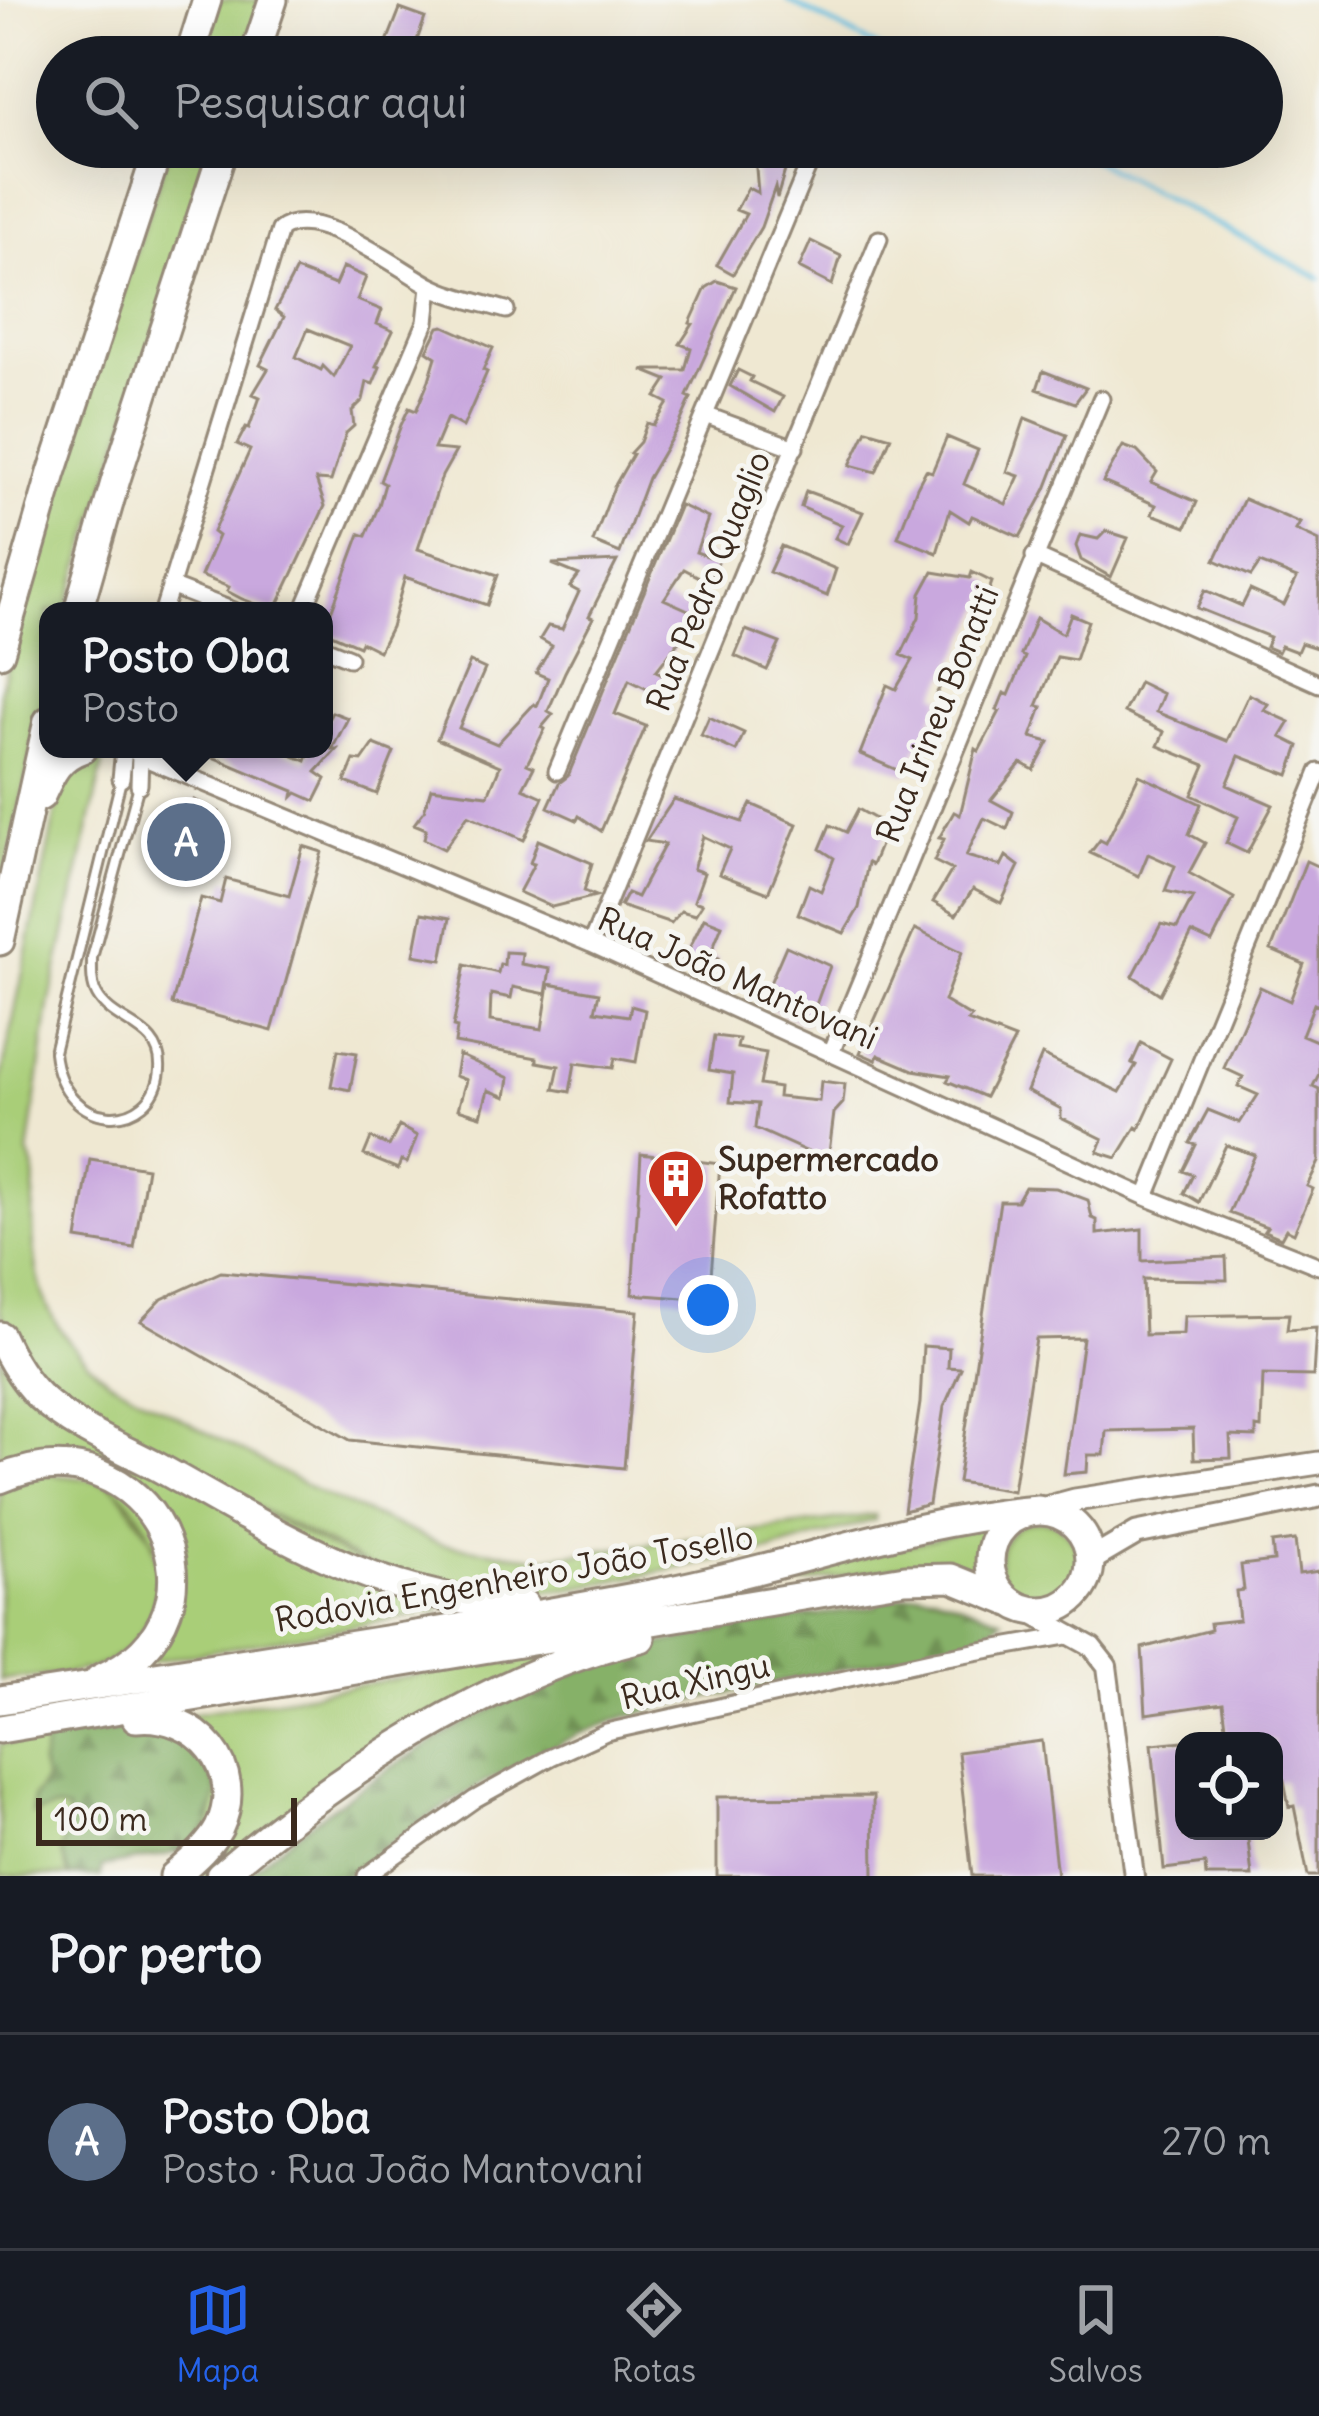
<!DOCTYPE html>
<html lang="pt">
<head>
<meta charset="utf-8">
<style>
  body { margin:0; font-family:Delius,sans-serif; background:#20242c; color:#f1f3f6 }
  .controls { position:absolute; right:36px; bottom:36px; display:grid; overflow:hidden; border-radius:24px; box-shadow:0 12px 48px #0002 }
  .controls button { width:108px; height:108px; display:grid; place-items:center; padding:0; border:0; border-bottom:3px solid #363941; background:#171b24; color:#f1f3f6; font:60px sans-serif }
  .scale { position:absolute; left:36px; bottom:30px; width:261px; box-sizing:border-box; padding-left:12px; border:6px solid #3b2a1e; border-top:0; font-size:33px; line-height:42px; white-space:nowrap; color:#3b2a1e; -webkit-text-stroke:9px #f6f6f2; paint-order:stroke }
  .you { position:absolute; left:708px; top:1305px; width:42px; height:42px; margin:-30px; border:9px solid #fff; border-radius:50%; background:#1a73e8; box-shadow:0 0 0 18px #1a73e833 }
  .badge { display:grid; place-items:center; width:78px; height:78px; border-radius:50%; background:#2563eb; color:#fff; font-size:39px; font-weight:700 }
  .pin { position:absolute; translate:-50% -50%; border:6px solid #fff; box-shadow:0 3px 12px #0006 }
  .popup { position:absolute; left:39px; top:602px; width:294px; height:156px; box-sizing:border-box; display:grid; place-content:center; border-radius:24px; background:#171b24; filter:drop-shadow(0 3px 9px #0005); font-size:39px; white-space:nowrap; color:#9ea1a6 }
  .popup b { font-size:45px; color:#f1f3f6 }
  .popup::after { content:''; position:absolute; left:50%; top:100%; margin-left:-24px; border:24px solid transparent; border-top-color:#171b24 }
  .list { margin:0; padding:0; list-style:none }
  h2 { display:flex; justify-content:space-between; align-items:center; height:156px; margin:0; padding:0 48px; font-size:51px }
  h2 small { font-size:39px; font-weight:400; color:#9ea1a6 }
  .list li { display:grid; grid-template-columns:78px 1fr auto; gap:36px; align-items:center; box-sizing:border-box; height:216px; padding:0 48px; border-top:3px solid #363941 }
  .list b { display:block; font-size:45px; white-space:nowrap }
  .list p { margin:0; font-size:39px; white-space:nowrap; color:#9ea1a6 }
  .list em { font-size:39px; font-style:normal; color:#9ea1a6 }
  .icon { flex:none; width:66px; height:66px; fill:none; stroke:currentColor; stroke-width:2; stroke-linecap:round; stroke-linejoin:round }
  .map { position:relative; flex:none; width:1319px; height:1876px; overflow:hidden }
  .search { position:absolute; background:#171b24; box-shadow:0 12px 48px #0002; left:36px; right:36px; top:36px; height:132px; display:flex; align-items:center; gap:30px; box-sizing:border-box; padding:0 42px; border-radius:66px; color:#9ea1a6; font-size:45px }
  .sheet { height:372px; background:#171b24 }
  nav { display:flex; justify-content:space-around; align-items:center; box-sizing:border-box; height:168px; border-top:3px solid #363941; background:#171b24; font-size:33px; color:#9ea1a6 }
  nav a { display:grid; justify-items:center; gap:6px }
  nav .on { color:#2563eb }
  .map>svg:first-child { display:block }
</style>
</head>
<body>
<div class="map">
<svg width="1319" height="1876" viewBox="0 0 1319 1876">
  <defs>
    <pattern id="forest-firs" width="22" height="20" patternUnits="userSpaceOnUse" patternTransform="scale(3)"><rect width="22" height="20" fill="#86b168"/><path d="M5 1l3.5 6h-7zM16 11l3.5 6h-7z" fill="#6f9055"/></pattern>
  </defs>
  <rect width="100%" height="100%" fill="#f6f6f2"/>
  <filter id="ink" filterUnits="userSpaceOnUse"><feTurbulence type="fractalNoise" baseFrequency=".00833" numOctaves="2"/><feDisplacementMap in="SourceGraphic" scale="24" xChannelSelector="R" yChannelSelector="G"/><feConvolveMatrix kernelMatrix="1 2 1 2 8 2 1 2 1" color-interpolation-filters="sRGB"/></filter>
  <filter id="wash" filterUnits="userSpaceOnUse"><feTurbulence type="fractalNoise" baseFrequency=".004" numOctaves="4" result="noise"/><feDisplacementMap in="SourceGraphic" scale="48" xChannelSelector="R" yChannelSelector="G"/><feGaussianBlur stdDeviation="2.7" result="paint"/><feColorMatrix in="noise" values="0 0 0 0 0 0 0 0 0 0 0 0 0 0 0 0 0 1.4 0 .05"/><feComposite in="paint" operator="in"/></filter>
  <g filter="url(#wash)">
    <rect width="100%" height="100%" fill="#efe8d2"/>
    <!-- green -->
    <path fill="#a9ce78" stroke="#727c4b" stroke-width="3" d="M218,0H262L244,57H199Z
      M170,147H214L66,611H48V681L0,893V694L39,546Z
      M90,757L102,761V768L49,1005L28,1153C39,1174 33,1194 33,1217C32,1290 50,1333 107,1379L322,1494L440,1544L541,1558L875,1515V1520L773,1550L574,1588L530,1594L458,1590L370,1566L84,1417C46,1390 15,1355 0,1310V1084L64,772Z
      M0,1356L19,1384L435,1603L440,1611L148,1662L179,1577L96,1461C63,1453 32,1454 0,1469Z
      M41,1473C61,1477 97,1477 114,1488C173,1532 175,1635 101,1665C75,1676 29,1676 0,1680V1489Z
      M999 1561a40 40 0 1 1 80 0a40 40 0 1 1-80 0Z
      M984,1526L975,1567L925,1562L729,1597L728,1590Z
      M588,1646L509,1681L211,1876H186L194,1720L190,1714Z
      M47,1740L41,1764L45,1781L33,1798V1813L55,1808L69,1811L62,1854L69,1876H0V1744Z"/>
    <!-- forest -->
    <path fill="url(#forest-firs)" stroke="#606e43" stroke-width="3" d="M919,1593L935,1594L1002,1619L985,1633L941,1648L676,1704L627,1716L576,1735L485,1782L416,1825L346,1876H245C356,1781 508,1685 651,1647C725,1627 801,1618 877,1606L879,1601Z
      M146,1726L183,1734L210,1765L217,1792L209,1824L190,1850L102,1867L101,1876H69L62,1854L68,1811L55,1808L32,1814L33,1798L45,1781L41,1764L47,1739Z"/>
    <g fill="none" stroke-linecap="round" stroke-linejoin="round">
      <!-- stream -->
      <path stroke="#64c0e2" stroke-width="4.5" d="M787,0L896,57
        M1068,147L1319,278"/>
    </g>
    <g id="blocks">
      <!-- building -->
      <path fill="#c9a8de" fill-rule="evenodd" d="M400,9L425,18L411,57H381Z
        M772,147L788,160L777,198L775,187L761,227L733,274L717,265L746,214L736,210L748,188L758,193L755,156L773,160Z
        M811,241L841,256L832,285L799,268Z
        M343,267L366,277L357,300L382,310L377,324L393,331L376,366L380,367L373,384L367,382L363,400L352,411L354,426L346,433L331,481L316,480L325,506L275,611L242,599L227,591L229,587L201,576L218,536L213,532L250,450L237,444L246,427L249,428L260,397L253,394L268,369L260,365L284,317L275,310L296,270L335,285ZM308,329L350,346L334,377L323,366L321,370L296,357Z
        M717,281L736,287L687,396L691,398L679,425L648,478L620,553L593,542L614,487L633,454L630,453L640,442L647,423L654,425L668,403L656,397L667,380L642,370H685L691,348L680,344L693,324L690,323L706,288Z
        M444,326L493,348L483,370L487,372L463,427L447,418L434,449L456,451L442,476L418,549L498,575L487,605L405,577L391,627L379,651L361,642L359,646L324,631L360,534L366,536L379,505L385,484L380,481L401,425L409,408L416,411L429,380L436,357L427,351L439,327Z
        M738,370L752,377L750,381L783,397L775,412L730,386Z
        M1043,371L1086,388L1075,403L1037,389Z
        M1025,418L1067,435L1046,489L1020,537L972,516L969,522L950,510L937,553L898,537L917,487L926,470L932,472L947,437L978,450L964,484L1006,504L1019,476L1007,472Z
        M867,430L891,437L876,472L850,465Z
        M1123,446L1137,451L1157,472L1151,482L1197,502L1186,527L1152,514L1156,505L1103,482Z
        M806,491L863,512L848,544L835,538L842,525L801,507Z
        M1244,499L1300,523L1296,530L1319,541V649L1301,643L1297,652L1281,646L1278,652L1266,647L1270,637L1197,608L1205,590L1242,606L1250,590L1284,605L1297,578L1260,563L1251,576L1215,560Z
        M680,505L708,518L696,552L719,560L707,581L684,569L664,599L697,614L687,637L683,636L656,671L666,676L657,694L629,680L615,714L646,726L601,831L579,816L577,820L548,807L559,783L568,776Z
        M1106,531L1128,538L1111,577L1081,560L1076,546L1080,535L1098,539Z
        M781,546L836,569L827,596L769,572Z
        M617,561L589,616L593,618L565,672L548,711L553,714L542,727L545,729L527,764L534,767L523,788L543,797L524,840L468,815L444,849L424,839L426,829L414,824L424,811L431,788L488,795L500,766L437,739L470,662L485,669L459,728L497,744L534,704L537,706L548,678L536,673L552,646L540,639L548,626L562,629L579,592L570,587L579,575L552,564Z
        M933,572L970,578L972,572L992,582L982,611L936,694L943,697L914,755V764L906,774L860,754L887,685L896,689L913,660L901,655L919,617L921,594Z
        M1071,614L1088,621L1075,660L1057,657L1037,706L1042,707L1031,737L1049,742L1034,770L1021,763L991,800L1013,812L1007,829L984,818L966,856L1001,866L1006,856L1019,866L1001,903L973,889L956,915L933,902L952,870L934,861L944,839L939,838L954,812L960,815L976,749L979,751L1000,711L997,710L1004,693L1009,695L1025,657L1021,655L1036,618L1063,634Z
        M746,630L780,643L767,670L735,656Z
        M1139,682L1163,694L1156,712L1227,741L1249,694L1268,704L1264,710L1290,722L1281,737L1299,746L1289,775L1239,756L1227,785L1273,805L1247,853L1226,843L1238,817L1192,795L1205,765L1158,746L1164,732L1124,712Z
        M332,712L348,718L332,749H337L316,772L326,779L315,801L297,793L293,797L294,791L196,750L277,749L306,761L310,749H324V727Z
        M709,717L744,733L736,751L701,735Z
        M374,744L394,752L377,794L345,782L354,760L362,761Z
        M1139,775L1201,804L1189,834L1205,843L1189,873L1234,898L1212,942L1192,933L1160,994L1133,976L1161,924L1177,928L1193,897L1165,891L1175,866L1148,854L1139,876L1090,853L1100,840L1106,843Z
        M674,799L742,822L751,804L797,824L768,893L719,874L730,849L703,836L693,869L704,873L694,901L702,904L695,915L681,911L671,923L620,906L627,893L637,897L665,844L646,841Z
        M194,800L219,812L208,832L224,855L201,872L186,851L159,853L157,826L182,824Z
        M858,809L888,826L872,865L868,863L859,908L844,933L798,914L809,885L821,891L834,858L820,849L830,825L846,832Z
        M538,840L592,863L584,891L596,896L552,907L519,892L534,864L530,863Z
        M303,846L322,852L272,1031L172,1004L201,898L220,903L226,879L289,896Z
        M1306,861L1319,867V1006L1314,1004L1302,1035L1319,1042V1074L1313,1086L1319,1089V1162L1307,1186L1313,1189L1294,1233L1286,1229L1281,1238L1264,1231L1267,1227L1229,1213L1255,1155L1226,1145L1199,1202L1184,1193L1193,1175L1183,1171L1196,1145L1190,1143L1208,1110L1240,1123L1258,1095L1238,1086L1243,1077L1224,1068L1260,987L1290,1001L1304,964L1271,950Z
        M422,913L450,918L442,960L414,955Z
        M704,918L722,925L710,955L718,959L711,973L682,963Z
        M915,929L962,952L944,1001L971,1017L968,1021L1015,1039L985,1097L947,1081L950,1076L913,1070L878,1055L876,1060L860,1053Z
        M786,946L830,966L813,1013L805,1023L761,1004Z
        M505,952L522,953L521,964L550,969L546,994L513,987L511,998L491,994L490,1021L542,1029L549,984L599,993L595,1011L629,1016L631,1006L645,1010L636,1062L615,1058L613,1068L575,1063L570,1092L554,1089L559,1066L537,1062V1058L455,1043L457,1028L453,1027L465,965L498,973L500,964L504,965Z
        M714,1036L739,1039L737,1048L766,1053L760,1085L779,1088L778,1097L819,1101L821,1081L845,1084L843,1103L834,1113L828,1161L755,1128L758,1104L730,1102L733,1074L709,1070Z
        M1141,1043L1171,1059L1139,1129L1136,1127L1117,1158L1098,1152L1103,1139L1061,1118V1109L1027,1091L1042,1055L1120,1092L1136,1065L1132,1063Z
        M338,1050L357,1053L350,1090L331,1086Z
        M459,1055L509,1078L506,1097L488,1090L481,1116L458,1109L466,1080L455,1076Z
        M399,1126L417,1136L407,1163L401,1160L398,1169L364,1155L371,1138L389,1146Z
        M641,1154L720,1164L709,1300L632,1294Z
        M90,1159L147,1168L134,1248L77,1239Z
        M1025,1187L1056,1188L1088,1200L1092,1218L1097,1220V1234L1142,1229V1261L1226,1257L1227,1280L1143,1279L1145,1335L1183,1334L1184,1316L1289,1314L1287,1330L1316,1328L1313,1376L1263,1375L1261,1428L1256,1427V1437L1230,1436L1231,1458L1194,1459L1193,1429L1106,1431L1104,1455H1088L1087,1472L1064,1474L1083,1338L1036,1339L1013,1491L958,1482L1000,1201H1017Z
        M221,1272L638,1311L624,1468L350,1440L141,1321L162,1299Z
        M923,1346L949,1348L948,1367L961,1368L944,1407L929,1504L904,1511L920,1403Z
        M1295,1540L1299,1574L1319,1571V1876H1308L1294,1806L1289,1807L1284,1780L1274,1782V1741H1228L1223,1703L1146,1714L1142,1648L1211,1630L1210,1623L1239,1620L1236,1591L1244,1590L1241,1565L1274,1561L1272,1543Z
        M1042,1741L1057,1876H972L958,1752Z
        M1184,1741V1836L1247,1831L1252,1876H1206L1205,1864L1164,1869L1152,1744Z
        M873,1796L874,1876H717V1797Z"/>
    </g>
  </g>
  <g filter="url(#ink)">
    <use href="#blocks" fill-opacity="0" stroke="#958978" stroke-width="3"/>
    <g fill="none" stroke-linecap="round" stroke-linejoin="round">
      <!-- service casing -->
      <g stroke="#958978" stroke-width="14">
        <path id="service" d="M121,780L54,1052C63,1135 155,1133 160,1070C163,1025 114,1026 97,995C91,984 92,970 92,958L139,785"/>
      </g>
      <!-- minor casing -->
      <g stroke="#958978" stroke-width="21">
        <path id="minor" d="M705,415L795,448
          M1034,556L1319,684
          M170,586L234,611
          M163,611L280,230C315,202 399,270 433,287C454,298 483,303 506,310
          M303,611L426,322L430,286
          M324,648L349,658
          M132,749L140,756L591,944L1146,1197L1319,1266
          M557,771L816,147
          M121,779L124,749
          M139,785L140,756
          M591,944L879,239
          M831,1053L1101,399
          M1146,1197L1319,772
          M366,1876L475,1799L551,1757L606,1732L935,1659L1072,1635"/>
      </g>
      <!-- tertiary casing -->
      <g stroke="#958978" stroke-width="24">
        <path id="tertiary" d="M1025,1610L1092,1647L1107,1666L1134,1876"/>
      </g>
      <!-- secondary casing -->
      <g stroke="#958978" stroke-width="27">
        <path id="secondary" d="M1038,1510L1075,1500L1319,1463
          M1091,1560L1137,1533L1319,1496"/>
      </g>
      <!-- motorway casing -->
      <g stroke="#958978" stroke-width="33">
        <path id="motorway" d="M189,57L207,0
          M254,57L273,0
          M78,611L116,479L224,147
          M0,653L52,473L159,147
          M41,796C51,774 58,757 82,749
          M0,941L48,721
          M0,1336C10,1358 22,1379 40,1397C73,1428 118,1446 158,1467C272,1530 389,1607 524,1604
          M0,1479C150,1415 247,1614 99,1679
          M990 1561a50 50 0 1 1 100 0a50 50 0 1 1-100 0Z
          M0,1700C219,1666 438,1634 656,1593C784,1569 908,1520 1038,1510
          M136,1718C197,1712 247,1768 219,1828C209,1847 190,1862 174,1876
          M0,1729L905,1579L951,1578L1010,1602
          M220,1876C332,1778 495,1672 641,1638"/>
      </g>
      <!-- service -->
      <use href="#service" stroke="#fff" stroke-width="8"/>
      <!-- minor -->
      <use href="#minor" stroke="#fff" stroke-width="15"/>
      <!-- tertiary -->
      <use href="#tertiary" stroke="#fff" stroke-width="18"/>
      <!-- secondary -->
      <use href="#secondary" stroke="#fff" stroke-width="21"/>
      <!-- motorway -->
      <use href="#motorway" stroke="#fff" stroke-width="27"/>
    </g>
  </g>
  <!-- icons -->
  <defs>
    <g id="building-pin" transform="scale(3)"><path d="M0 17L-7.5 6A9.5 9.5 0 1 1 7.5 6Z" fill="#c8321e" stroke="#f6f6f2"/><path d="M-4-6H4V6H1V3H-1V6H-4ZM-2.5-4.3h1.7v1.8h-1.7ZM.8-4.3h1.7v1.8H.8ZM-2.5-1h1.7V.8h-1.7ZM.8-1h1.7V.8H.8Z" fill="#fff"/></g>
  </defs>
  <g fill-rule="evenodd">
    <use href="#building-pin" x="676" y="1178"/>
  </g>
  <g text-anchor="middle" stroke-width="10" stroke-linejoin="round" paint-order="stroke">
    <!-- street labels -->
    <g font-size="33" fill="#3b2a1e" stroke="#f6f6f2">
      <text transform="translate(708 581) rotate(-68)" y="12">Rua Pedro Quaglio</text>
      <text transform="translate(937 714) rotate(-68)" y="12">Rua Irineu Bonatti</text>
      <text transform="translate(738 978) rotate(24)" y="12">Rua João Mantovani</text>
      <text transform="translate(514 1578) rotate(-10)" y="12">Rodovia Engenheiro João Tosello</text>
      <text transform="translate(695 1681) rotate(-13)" y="12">Rua Xingu</text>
    </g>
    <!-- poi labels -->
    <g font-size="33" font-weight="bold" fill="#3b2a1e" stroke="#f6f6f2" text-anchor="start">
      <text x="718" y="1171">Supermercado<tspan x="718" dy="38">Rofatto</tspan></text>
    </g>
  </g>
</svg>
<div class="controls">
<button><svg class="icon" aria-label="locate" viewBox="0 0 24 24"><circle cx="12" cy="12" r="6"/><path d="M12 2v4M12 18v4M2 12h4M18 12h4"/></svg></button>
</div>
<div class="scale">100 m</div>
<div class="you"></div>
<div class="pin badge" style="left:186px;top:842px;background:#5c6f8a">A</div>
<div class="popup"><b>Posto Oba</b>Posto</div>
<div class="search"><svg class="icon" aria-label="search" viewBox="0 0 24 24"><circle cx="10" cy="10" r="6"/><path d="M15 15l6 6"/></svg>Pesquisar aqui</div>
</div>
<section class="sheet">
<h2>Por perto<small></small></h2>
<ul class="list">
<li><span class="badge" style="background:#5c6f8a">A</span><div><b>Posto Oba</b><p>Posto · Rua João Mantovani</p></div><em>270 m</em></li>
</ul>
</section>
<nav>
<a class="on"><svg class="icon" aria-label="map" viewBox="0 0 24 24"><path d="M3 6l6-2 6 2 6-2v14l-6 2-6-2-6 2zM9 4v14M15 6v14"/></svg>Mapa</a>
<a><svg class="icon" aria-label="directions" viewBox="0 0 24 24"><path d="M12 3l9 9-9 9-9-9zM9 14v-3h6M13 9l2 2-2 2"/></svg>Rotas</a>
<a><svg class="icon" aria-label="saved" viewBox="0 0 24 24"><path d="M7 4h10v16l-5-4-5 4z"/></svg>Salvos</a>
</nav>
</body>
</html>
